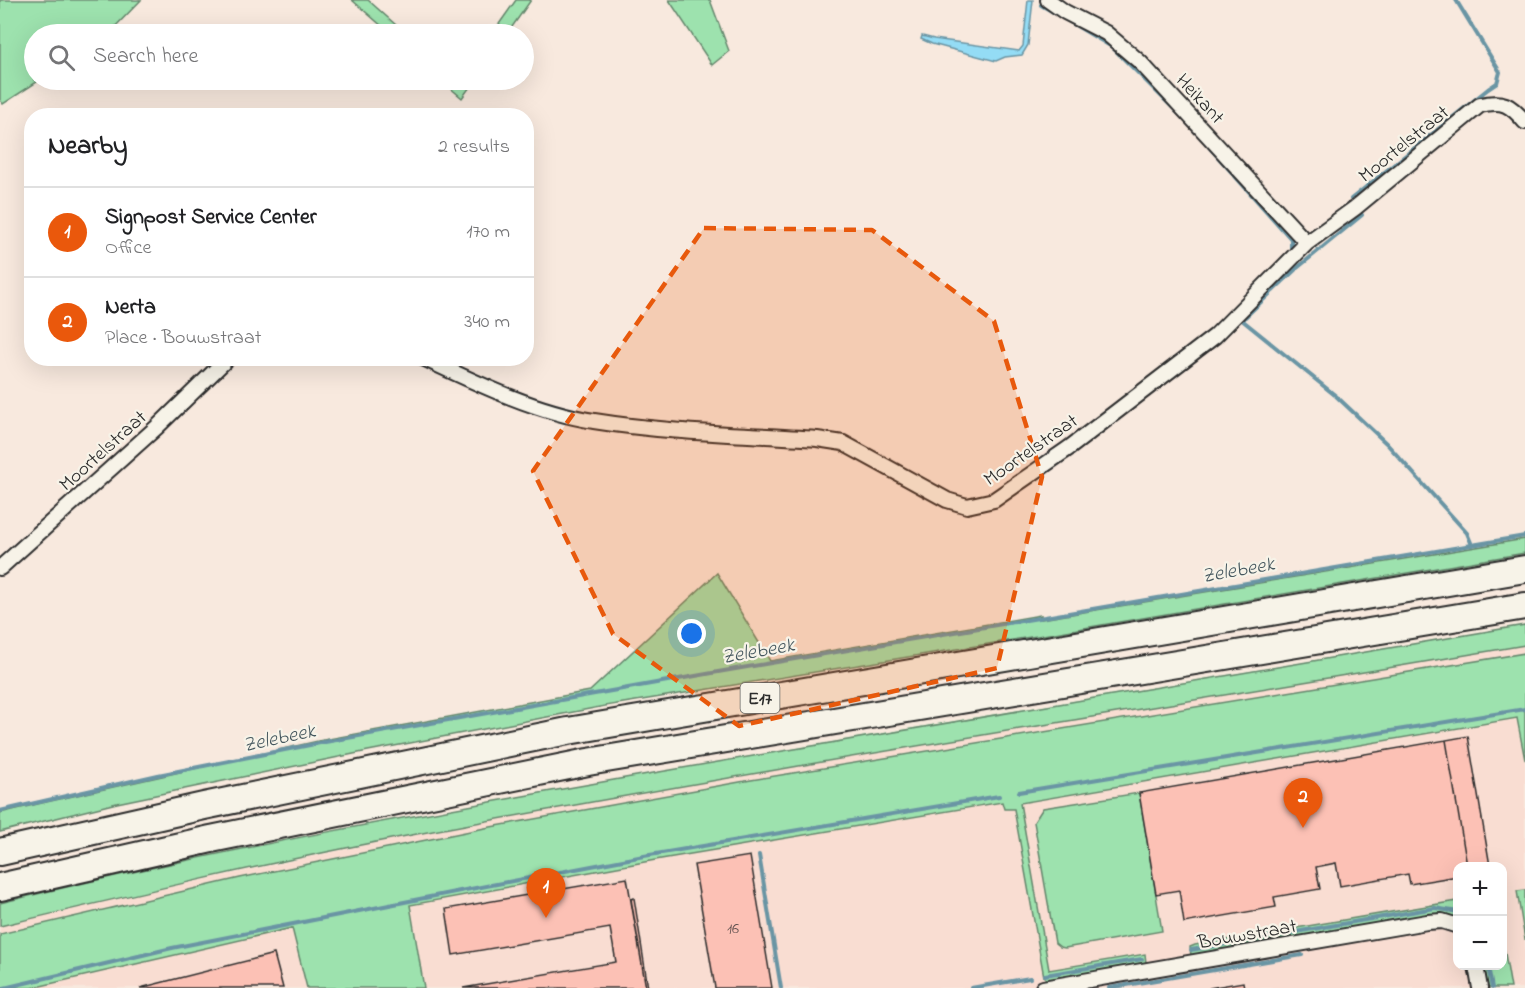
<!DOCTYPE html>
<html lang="en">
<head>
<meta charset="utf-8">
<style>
  body { margin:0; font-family:"Indie Flower",sans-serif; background:#f6f6f6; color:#202124 }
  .controls { position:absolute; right:18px; bottom:18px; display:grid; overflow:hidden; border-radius:12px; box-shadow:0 6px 24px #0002 }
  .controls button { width:54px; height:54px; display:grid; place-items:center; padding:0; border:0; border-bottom:2px solid #e0e0e0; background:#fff; color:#202124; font:30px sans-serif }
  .you { position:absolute; left:692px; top:634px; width:21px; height:21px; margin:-15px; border:4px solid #fff; border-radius:50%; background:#1a73e8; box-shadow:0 0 0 9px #1a73e833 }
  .badge { display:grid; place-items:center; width:39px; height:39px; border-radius:50%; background:#ea580c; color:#fff; font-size:20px; font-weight:700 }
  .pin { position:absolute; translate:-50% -50px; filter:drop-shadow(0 2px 3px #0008) }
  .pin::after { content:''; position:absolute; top:32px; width:21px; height:18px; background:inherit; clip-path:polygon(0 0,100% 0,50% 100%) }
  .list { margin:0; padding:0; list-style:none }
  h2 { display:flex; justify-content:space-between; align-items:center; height:78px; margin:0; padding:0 24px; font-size:26px }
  h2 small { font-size:20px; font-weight:400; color:#757577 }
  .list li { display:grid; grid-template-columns:39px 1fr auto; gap:18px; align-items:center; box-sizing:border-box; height:90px; padding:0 24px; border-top:2px solid #e0e0e0 }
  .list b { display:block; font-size:22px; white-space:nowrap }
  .list p { margin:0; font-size:20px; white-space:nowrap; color:#757577 }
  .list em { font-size:20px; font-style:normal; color:#757577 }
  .icon { flex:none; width:33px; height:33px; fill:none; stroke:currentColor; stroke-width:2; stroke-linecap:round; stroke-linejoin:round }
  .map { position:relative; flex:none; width:1525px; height:988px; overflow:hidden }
  .search { position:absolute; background:#fff; box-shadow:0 6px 24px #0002; left:24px; top:24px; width:510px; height:66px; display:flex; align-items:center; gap:15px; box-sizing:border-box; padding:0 21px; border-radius:33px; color:#757577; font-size:22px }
  .panel { position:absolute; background:#fff; box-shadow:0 6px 24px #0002; left:24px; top:108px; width:510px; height:258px; border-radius:24px }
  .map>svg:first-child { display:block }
</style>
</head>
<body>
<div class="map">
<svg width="1525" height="988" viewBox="0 0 1525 988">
  <rect width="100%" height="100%" fill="#f8e9de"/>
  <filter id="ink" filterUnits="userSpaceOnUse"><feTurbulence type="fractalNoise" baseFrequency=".0167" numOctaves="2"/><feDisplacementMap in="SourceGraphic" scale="12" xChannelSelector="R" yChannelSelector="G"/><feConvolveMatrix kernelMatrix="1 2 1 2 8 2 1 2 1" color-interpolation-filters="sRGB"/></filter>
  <g filter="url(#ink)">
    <!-- built -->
    <path fill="#f9ddd2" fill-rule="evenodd" d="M1525,645V988H0V926L119,898L393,839L645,792ZM1458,866H1502V966H1458Z"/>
    <!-- green -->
    <path fill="#9de2ae" stroke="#64866c" stroke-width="1.5" d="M0,0H141L108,34H34V80H40L3,104L0,100Z
      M352,0H368L406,34H391Z
      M516,0H531L507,34H492Z
      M669,0H710L729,51L712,65Z
      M441,80H456L459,82L461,80H475L462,98Z
      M1525,539V553L1043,635L605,706L368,751L117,803L0,832V813L42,803L318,741L590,691L717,573L770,661L1041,615V619Z
      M1525,625V645C1148,709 771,767 396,838C263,864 131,895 0,926V903C219,849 442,810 665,771C951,721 1238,673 1525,625Z
      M1525,653V760L1517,718L1020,803L1049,970L1145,954L1146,963L1051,980H1047L1044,977L1014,809H1004L1002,802L661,859L410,905L424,988H307L292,928L32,988H0V934L240,878L485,828L751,780Z
      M1139,793L1162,931L1065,948L1060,947L1055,943L1034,822L1043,808Z
      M1525,890V940L1517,891Z
      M1457,901V918L1446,914L1419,916L1191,956L1190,947L1195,945Z
      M1503,942L1511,988H1487L1484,966H1502Z"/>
    <!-- water -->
    <path fill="#94dcf5" stroke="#6a95a4" stroke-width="1.5" d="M1028,0H1033L1028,45L1022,55L1005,57L996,61L932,44L921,39L922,36L934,39L1019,51L1023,46Z"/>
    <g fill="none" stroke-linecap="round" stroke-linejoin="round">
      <!-- stream -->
      <path stroke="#6a95a4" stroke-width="4" d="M1041,5L1055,13
        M1070,22L1112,47L1180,115
        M1209,147L1291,239V249
        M1354,203L1351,199L1488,89L1497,83L1500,72L1456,0
        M1358,210L1362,215L1296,269L1242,320L1336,396L1387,444L1467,533L1472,545
        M1019,792L1525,709
        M0,811L158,775L325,742L718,672L1525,536
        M759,855L781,988
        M1191,950L1435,908L1458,912
        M1488,966L1492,988
        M1045,975L1142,959
        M4,988L172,948L460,891L644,856L999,796
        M971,988L1030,978
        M1109,988L1302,955"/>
    </g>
    <!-- building -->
    <path fill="#fcc1b5" stroke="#2b2b2b" stroke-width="1.5" d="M1468,736L1490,866H1467L1446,740Z
      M1446,740L1467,866H1458V876L1410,884L1408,874L1340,886L1336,863L1316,867L1320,889L1274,897L1276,907L1184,923L1179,890L1156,894L1139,793Z
      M750,856L772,988H715L694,865Z
      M627,878L646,988H463L616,962L610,928L453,955L446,909Z
      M634,898L648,988H646L631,899Z
      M274,954L283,988H140Z
      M1243,982L1244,988H1209Z"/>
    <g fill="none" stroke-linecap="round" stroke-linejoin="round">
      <!-- minor casing -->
      <g stroke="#2b2b2b" stroke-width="18">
        <path id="minor" d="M1048,0L1065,12L1106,33L1140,62L1307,243
          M423,358C476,383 536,412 594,421C668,433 743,434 817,439L843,443L947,500L967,506L994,500L1069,448L1215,336L1307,243L1355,208L1480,105C1503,100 1510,104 1525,122
          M0,568L157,427L228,358
          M1476,966L1480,988
          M1043,988L1427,922L1442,921L1458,926"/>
      </g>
      <!-- motorway casing -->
      <g stroke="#2b2b2b" stroke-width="30">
        <path id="motorway" d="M0,852L204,806L568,731L1525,569
          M0,887L211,839L588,762L1525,606"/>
      </g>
      <!-- minor -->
      <use href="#minor" stroke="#f7f3e8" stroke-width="14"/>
      <!-- motorway -->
      <use href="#motorway" stroke="#f7f3e8" stroke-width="26"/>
    </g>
  </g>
  <!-- marked area -->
  <path fill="#e8590c" fill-opacity="0.2" stroke="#e8590c" stroke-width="4.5" stroke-dasharray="12 8" stroke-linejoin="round" d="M704,228L872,230L994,321L1042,477L997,668L739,726L613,634L533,471Z"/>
  <g text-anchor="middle" stroke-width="4.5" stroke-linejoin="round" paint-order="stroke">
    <!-- number labels -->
    <g font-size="16" fill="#5f504e">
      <text x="733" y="933">16</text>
    </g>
    <!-- shield labels -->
    <rect fill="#f7f3e8" stroke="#686764" stroke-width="1.5" x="740.5" y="683" width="39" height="30" rx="4.5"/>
    <g font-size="18" font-weight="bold" fill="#2b2b2b">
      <text x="760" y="704">E17</text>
    </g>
    <!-- street labels -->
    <g font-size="20" fill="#2b2b2b" stroke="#f7f3e8">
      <text transform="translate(1201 98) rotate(47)" y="7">Heikant</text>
      <text transform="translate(1403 143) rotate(-39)" y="7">Moortelstraat</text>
      <text transform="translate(1030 449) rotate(-35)" y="7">Moortelstraat</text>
      <text transform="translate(102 450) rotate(-42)" y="7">Moortelstraat</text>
      <text transform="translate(1247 933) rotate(-10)" y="7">Bouwstraat</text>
    </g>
    <!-- water labels -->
    <g font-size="21" font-style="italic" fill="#45575e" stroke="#f7f3e8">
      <text transform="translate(1238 569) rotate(-10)" y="7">Zelebeek</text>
      <text transform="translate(758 650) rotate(-10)" y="7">Zelebeek</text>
      <text transform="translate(279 737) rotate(-12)" y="7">Zelebeek</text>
    </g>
  </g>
</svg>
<div class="controls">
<button>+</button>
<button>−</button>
</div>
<div class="you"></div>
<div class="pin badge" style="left:546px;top:918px">1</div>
<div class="pin badge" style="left:1303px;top:828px">2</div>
<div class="search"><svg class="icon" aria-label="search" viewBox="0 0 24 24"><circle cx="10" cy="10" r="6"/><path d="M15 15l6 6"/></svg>Search here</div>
<section class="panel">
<h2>Nearby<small>2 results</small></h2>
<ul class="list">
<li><span class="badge">1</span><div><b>Signpost Service Center</b><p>Office</p></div><em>170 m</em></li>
<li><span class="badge">2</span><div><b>Nerta</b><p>Place · Bouwstraat</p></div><em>340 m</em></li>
</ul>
</section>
</div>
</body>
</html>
